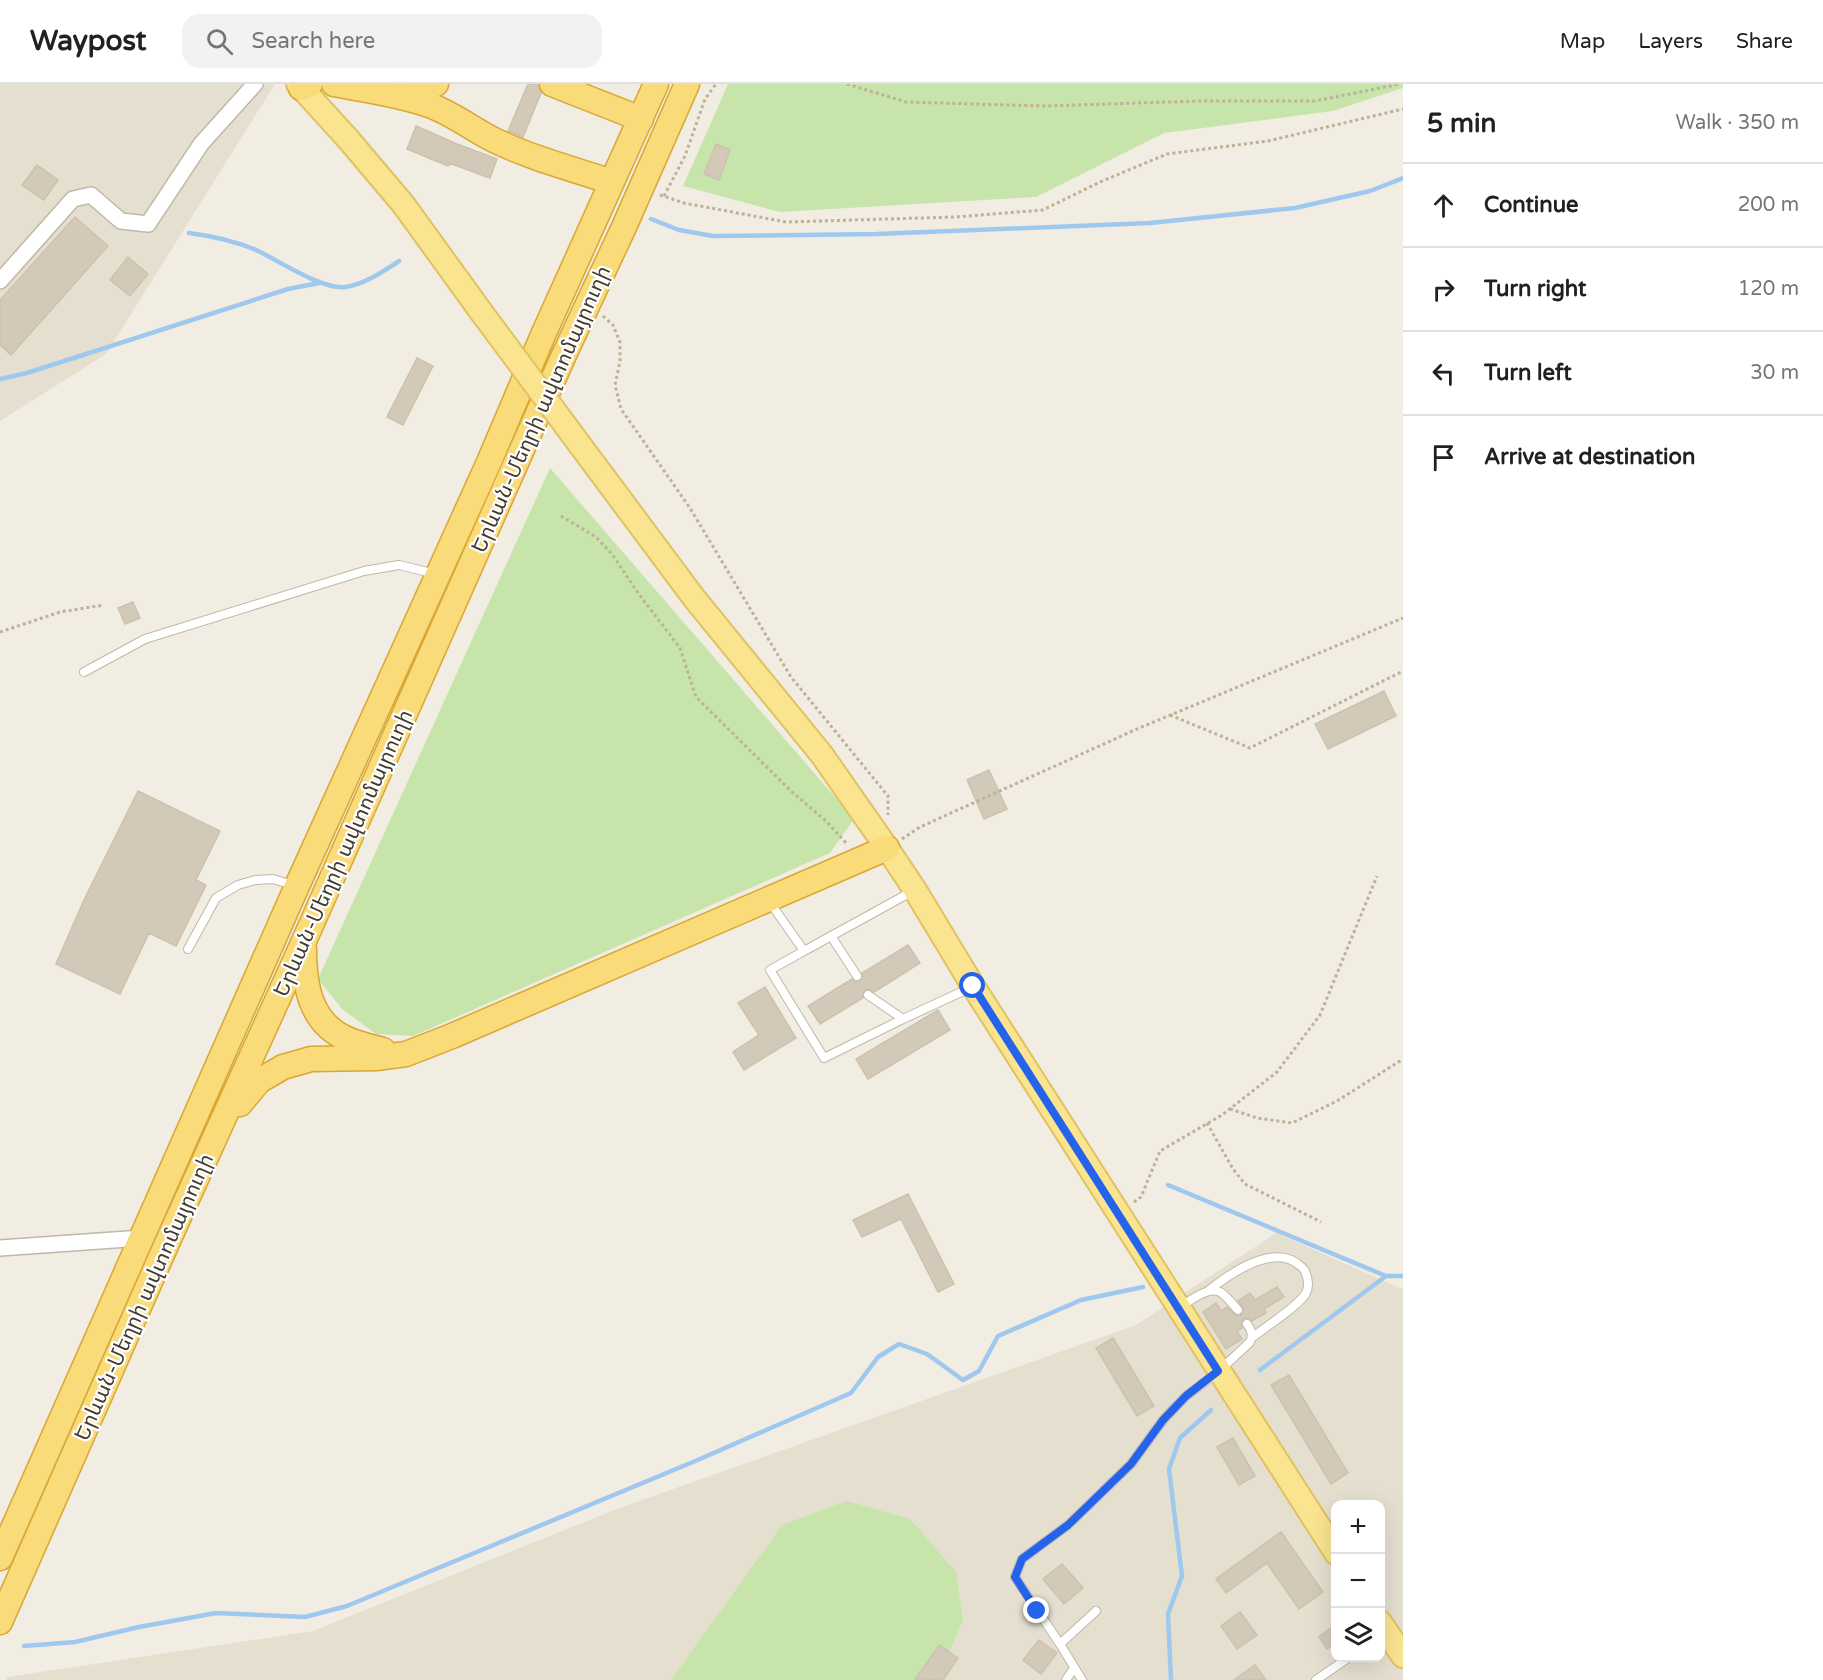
<!DOCTYPE html>
<html lang="en">
<head>
<meta charset="utf-8">
<style>
  body { margin:0; font-family:"Varela Round","Noto Sans Armenian",sans-serif; background:#f2f2f2; color:#202124 }
  .controls { position:absolute; right:18px; bottom:18px; display:grid; overflow:hidden; border-radius:12px; box-shadow:0 6px 24px #0002 }
  .controls button { width:54px; height:54px; display:grid; place-items:center; padding:0; border:0; border-bottom:2px solid #e0e0e0; background:#fff; color:#202124; font:30px sans-serif }
  .stop { position:absolute; width:18px; height:18px; margin:-14px; border:4px solid #2563eb; border-radius:50%; background:#fff }
  .stop.end { background:#2563eb; border-color:#fff; box-shadow:0 2px 6px #0008 }
  .list { margin:0; padding:0; list-style:none }
  h2 { display:flex; justify-content:space-between; align-items:center; height:78px; margin:0; padding:0 24px; font-size:26px }
  h2 small { font-size:20px; font-weight:400; color:#757577 }
  .list li { display:grid; grid-template-columns:39px 1fr auto; gap:18px; align-items:center; box-sizing:border-box; height:84px; padding:0 24px; border-top:2px solid #e0e0e0 }
  .list b { display:block; font-size:22px; white-space:nowrap }
  .list em { font-size:20px; font-style:normal; color:#757577 }
  .icon { flex:none; width:33px; height:33px; fill:none; stroke:currentColor; stroke-width:2; stroke-linecap:round; stroke-linejoin:round }
  .map { position:relative; flex:none; width:1403px; height:1596px; overflow:hidden }
  header { display:flex; align-items:center; gap:36px; box-sizing:border-box; height:84px; padding:0 30px; background:#fff; border-bottom:2px solid #e0e0e0 }
  header strong { font-size:28px }
  nav { display:flex; gap:33px; margin-inline-start:auto; font-size:21px }
  .search { width:420px; height:54px; background:#f2f2f2; display:flex; align-items:center; gap:15px; box-sizing:border-box; padding:0 21px; border-radius:18px; color:#757577; font-size:22px }
  main { display:flex }
  aside { flex:1; background:#fff }
  .map>svg:first-child { display:block }
</style>
</head>
<body>
<header>
<strong>Waypost</strong>
<div class="search"><svg class="icon" aria-label="search" viewBox="0 0 24 24"><circle cx="10" cy="10" r="6"/><path d="M15 15l6 6"/></svg>Search here</div>
<nav><a>Map</a><a>Layers</a><a>Share</a></nav>
</header>
<main>
<div class="map">
<svg width="1403" height="1596" viewBox="0 0 1403 1596">
  <rect width="100%" height="100%" fill="#f1ede2"/>
  <!-- residential -->
  <path fill="#e5dfd0" fill-rule="evenodd" d="M0,0H275L106,270L0,337Z
    M1276,1149L1400,1204H1403V1596H6L8,1593L313,1547L614,1426L1136,1241ZM1336,1420H1380V1574H1336Z"/>
  <!-- green -->
  <path fill="#c7e5ab" d="M728,0H1403V4L1333,27L1164,49L1036,113L780,128L683,102Z
    M550,384L854,735L830,769L413,952L376,950L342,925L318,895Z
    M847,1417L910,1435L956,1488L963,1536L950,1566L928,1596H671L782,1441Z"/>
  <g fill="none" stroke-linecap="round" stroke-linejoin="round">
    <!-- stream -->
    <path stroke="#9ec8ed" stroke-width="4.5" d="M651,135L679,146L713,152L877,150L1150,139L1295,124L1370,107L1403,94
      M189,149C212,152 235,157 256,166C278,176 322,206 345,203C365,200 382,188 399,177
      M0,295L27,289L288,205L319,199
      M1168,1101L1386,1192
      M1260,1286L1386,1192H1403
      M24,1562L75,1558L139,1543L216,1529L305,1533L347,1522L693,1378L851,1309L878,1273L899,1260L927,1270L963,1296L979,1287L998,1252L1081,1216L1143,1203
      M1171,1596L1168,1530L1182,1492L1169,1385L1180,1354L1211,1326"/>
  </g>
  <!-- building -->
  <path fill="#d2c9b8" stroke="#ccc2ac" stroke-width="1.5" d="M528,0H538L541,9L523,53L508,47Z
    M416,42L457,60L497,75L490,94L449,79L448,82L407,65Z
    M716,60L730,66L719,96L704,90Z
    M37,81L58,96L44,116L22,101Z
    M75,133L108,162L11,271L0,261V216Z
    M128,173L148,190L130,212L110,196Z
    M417,274L433,282L403,341L387,333Z
    M133,518L140,534L125,540L118,524Z
    M1384,607L1396,632L1328,665L1315,640Z
    M989,686L1007,725L984,735L967,696Z
    M138,707L220,747L196,796L206,801L176,862L149,849L120,910L56,880L84,816Z
    M908,861L920,879L874,908L869,905L865,906L862,910L863,914L820,940L808,922L852,895L855,898L860,897L863,894L862,889Z
    M765,903L796,954L744,986L733,968L759,951L738,919Z
    M938,926L950,946L868,995L856,975Z
    M908,1110L954,1200L938,1208L901,1135L862,1153L853,1136Z
    M1277,1203L1284,1213L1264,1225L1266,1229L1252,1237L1247,1234L1243,1235L1241,1240L1242,1244L1237,1247L1242,1255L1226,1265L1203,1228L1216,1219L1221,1227L1227,1223L1234,1230L1240,1232L1244,1225L1238,1217L1250,1209L1255,1216Z
    M1113,1254L1154,1322L1137,1332L1096,1264Z
    M1289,1291L1348,1389L1331,1400L1271,1301Z
    M1233,1354L1255,1392L1239,1401L1217,1363Z
    M1281,1448L1323,1508L1299,1525L1267,1479L1226,1509L1216,1495Z
    M1062,1480L1083,1504L1064,1520L1043,1495Z
    M1240,1528L1257,1551L1237,1565L1221,1542Z
    M1335,1541V1559L1327,1565L1319,1553Z
    M1039,1556L1057,1569L1041,1590L1023,1576Z
    M939,1561L958,1574L943,1596H915Z
    M1255,1581L1266,1596H1234Z"/>
  <g fill="none" stroke-linecap="round" stroke-linejoin="round">
    <!-- service casing -->
    <g stroke="#bfb8a8" stroke-width="10">
      <path id="service" d="M84,588L145,555L364,487L399,481L436,490
        M769,817L804,867L913,807
        M831,852L857,892
        M188,865L216,814L238,801L255,796L273,795L293,801
        M804,867L770,886L824,974L903,935
        M868,911L903,935L972,903
        M1208,1207C1228,1191 1269,1162 1295,1178C1299,1181 1302,1182 1305,1187C1308,1194 1310,1201 1306,1209C1299,1222 1265,1243 1253,1253
        M1180,1223C1190,1217 1208,1202 1220,1208C1227,1212 1233,1221 1238,1226
        M1060,1560L1015,1493L1022,1475L1068,1441L1131,1380L1163,1336L1186,1312L1218,1288L1250,1258C1253,1251 1252,1247 1247,1240
        M1066,1596L1074,1584
        M1082,1596L1060,1560L1096,1527
        M1316,1596L1348,1574"/>
    </g>
    <!-- minor casing -->
    <g stroke="#bfb8a8" stroke-width="18">
      <path id="minor" d="M0,197L73,115L91,111L121,137L148,140L201,60L255,0
        M0,1164L142,1154"/>
    </g>
    <!-- primary casing -->
    <g stroke="#e0c261" stroke-width="26">
      <path id="primary" d="M298,0L348,55L403,120L482,229
        M580,361L694,514L822,671L887,764L915,806L973,902L1336,1469
        M1380,1538L1403,1572"/>
    </g>
    <!-- trunk casing -->
    <g stroke="#d8a734" stroke-width="27">
      <path id="trunk" d="M334,0C365,6 398,10 429,21C452,29 472,45 494,56C531,74 573,85 612,98
        M552,0L641,35
        M301,4L310,0
        M401,13L436,0
        M304,865C304,901 310,939 347,955C358,960 371,963 383,966
        M240,1020L259,997L283,983L311,975L376,974L406,970L452,952L887,764
        M0,1474L297,802L489,378L543,251L656,0
        M0,1538L168,1157L304,857L564,271L624,143L687,0"/>
    </g>
    <!-- path -->
    <path stroke="#bdb297" stroke-width="3" stroke-dasharray="3 3" stroke-linecap="butt" d="M847,0L906,18L1045,22L1198,17H1315L1400,0
      M660,111L684,119L786,138L955,133L1043,126L1100,98L1167,70L1268,57L1403,25
      M664,112L685,72L705,15L716,0
      M603,232L613,241L620,258V277L615,301L621,325L690,424L791,593L888,712V731
      M561,432L596,453L612,470L638,509L680,564L696,613L791,707L826,737L847,760
      M0,548L60,528L104,521
      M1170,631L1250,664L1403,587
      M902,755L920,743L1137,645L1403,534
      M1230,1025L1257,1034L1292,1039L1337,1017L1403,975
      M1207,1039L1233,1085L1245,1100L1321,1138
      M1134,1118L1141,1113L1160,1067L1222,1031L1277,988L1320,931L1377,792"/>
    <!-- service -->
    <use href="#service" stroke="#fff" stroke-width="8"/>
    <!-- minor -->
    <use href="#minor" stroke="#fff" stroke-width="15"/>
    <!-- primary -->
    <use href="#primary" stroke="#fbe490" stroke-width="22"/>
    <!-- trunk -->
    <use href="#trunk" stroke="#fadb7a" stroke-width="24"/>
    <!-- primary-bridge casing -->
    <g stroke="#e0c261" stroke-width="26" stroke-linecap="butt">
      <path id="primary-bridge" d="M482,229L580,361"/>
    </g>
    <!-- primary-bridge -->
    <use href="#primary-bridge" stroke="#fbe490" stroke-width="22"/>
  </g>
  <g fill="none" stroke-linecap="round" stroke-linejoin="round">
    <!-- route -->
    <path stroke="#2563eb" stroke-width="8" d="M973,902L1218,1287L1186,1312L1163,1336L1131,1380L1068,1441L1022,1475L1015,1493L1037,1527"/>
  </g>
  <g text-anchor="middle" stroke-width="4.5" stroke-linejoin="round" paint-order="stroke">
    <!-- street labels -->
    <g font-size="21" fill="#423d33" stroke="#fff">
      <text transform="translate(541 325) rotate(-66)" y="7">Երևան-Մեղրի ավտոմայրուղի</text>
      <text transform="translate(343 769) rotate(-66)" y="7">Երևան-Մեղրի ավտոմայրուղի</text>
      <text transform="translate(144 1213) rotate(-66)" y="7">Երևան-Մեղրի ավտոմայրուղի</text>
    </g>
  </g>
</svg>
<div class="controls">
<button>+</button>
<button>−</button>
<button><svg class="icon" aria-label="layers" viewBox="0 0 24 24"><path d="M12 4l9 5-9 5-9-5zM3 14l9 5 9-5"/></svg></button>
</div>
<div class="stop" style="left:973px;top:902px"></div>
<div class="stop end" style="left:1037px;top:1527px"></div>
</div>
<aside>
<h2>5 min<small>Walk · 350 m</small></h2>
<ul class="list">
<li><svg class="icon" aria-label="ahead" viewBox="0 0 24 24"><path d="M12 20V5M6 11l6-6 6 6"/></svg><div><b>Continue</b></div><em>200 m</em></li>
<li><svg class="icon" aria-label="right" viewBox="0 0 24 24"><path d="M7 20v-9h11M14 6l5 5-5 5"/></svg><div><b>Turn right</b></div><em>120 m</em></li>
<li><svg class="icon" aria-label="left" viewBox="0 0 24 24"><path d="M17 20v-9H6M10 6l-5 5 5 5"/></svg><div><b>Turn left</b></div><em>30 m</em></li>
<li><svg class="icon" aria-label="arrive" viewBox="0 0 24 24"><path d="M6 21V4h12l-3 4 3 4H6"/></svg><div><b>Arrive at destination</b></div></li>
</ul>
</aside>
</main>
</body>
</html>
